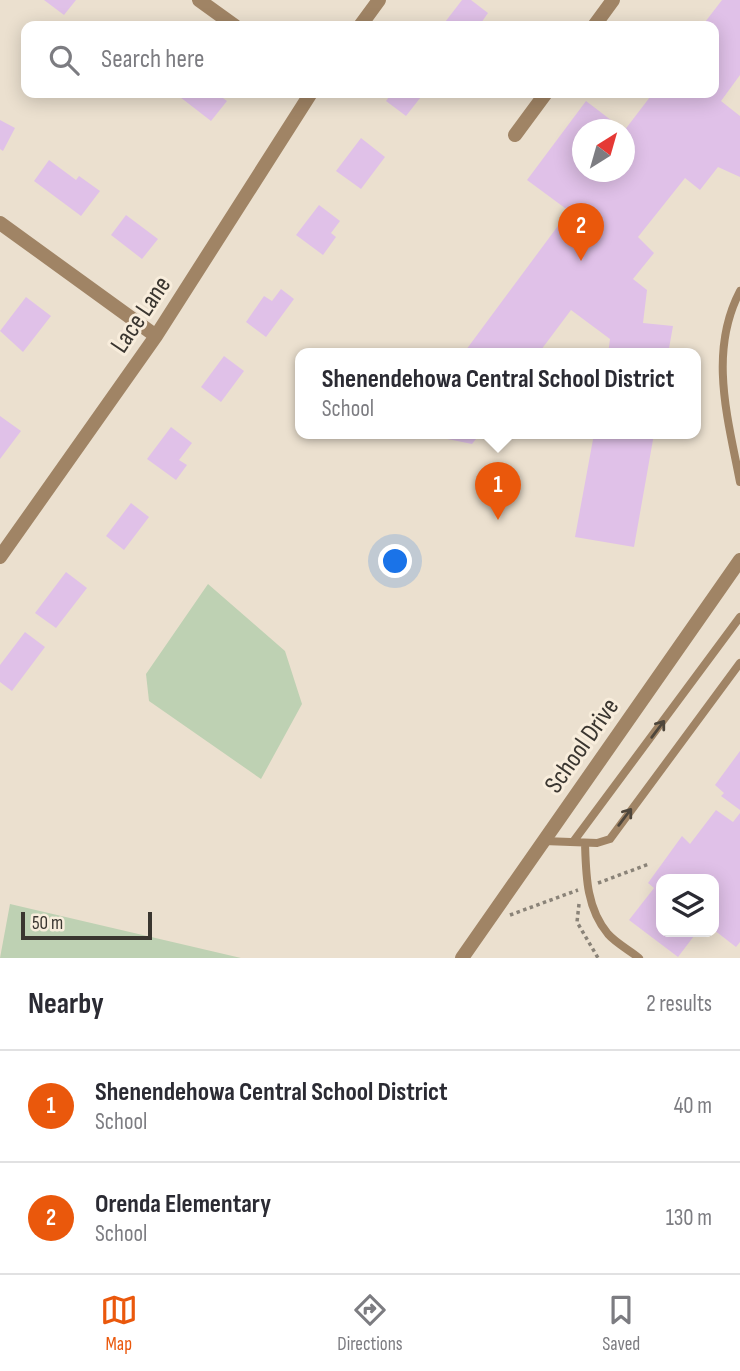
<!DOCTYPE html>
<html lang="en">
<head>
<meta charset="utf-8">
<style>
  body { margin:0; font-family:"Sofia Sans Condensed",sans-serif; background:#f2f2f3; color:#2b2b33 }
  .controls { position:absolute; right:21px; bottom:21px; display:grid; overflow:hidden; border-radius:14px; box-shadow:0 4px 18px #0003 }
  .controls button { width:63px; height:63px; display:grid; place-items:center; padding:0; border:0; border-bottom:2px solid #e1e1e2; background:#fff; color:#2b2b33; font:35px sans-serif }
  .compass { position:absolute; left:572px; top:119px; width:63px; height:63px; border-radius:50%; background:#fff; box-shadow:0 4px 18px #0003; rotate:37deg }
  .scale { position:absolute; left:21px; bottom:18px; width:131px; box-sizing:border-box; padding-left:7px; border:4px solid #3a3630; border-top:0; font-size:19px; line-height:24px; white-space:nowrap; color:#3a3630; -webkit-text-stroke:5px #f8eddc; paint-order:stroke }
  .you { position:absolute; left:396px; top:562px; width:24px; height:24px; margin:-18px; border:5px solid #fff; border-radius:50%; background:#1a73e8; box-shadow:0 0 0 10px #1a73e833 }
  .badge { display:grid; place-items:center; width:46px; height:46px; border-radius:50%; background:#ea580c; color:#fff; font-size:23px; font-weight:700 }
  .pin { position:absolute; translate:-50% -58px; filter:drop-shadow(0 2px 4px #0008) }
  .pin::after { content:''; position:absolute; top:37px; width:24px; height:21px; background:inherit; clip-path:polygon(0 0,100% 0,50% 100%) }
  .popup { position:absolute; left:295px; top:348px; width:406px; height:91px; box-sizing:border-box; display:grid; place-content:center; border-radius:14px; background:#fff; filter:drop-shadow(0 2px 5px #0005); font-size:23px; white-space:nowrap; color:#7c7c81 }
  .popup b { font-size:26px; color:#2b2b33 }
  .popup::after { content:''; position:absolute; left:50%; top:100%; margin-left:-14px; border:14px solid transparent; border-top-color:#fff }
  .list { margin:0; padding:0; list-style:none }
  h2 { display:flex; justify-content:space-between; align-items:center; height:91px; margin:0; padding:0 28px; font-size:30px }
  h2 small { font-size:23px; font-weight:400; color:#7c7c81 }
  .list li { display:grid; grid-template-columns:46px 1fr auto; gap:21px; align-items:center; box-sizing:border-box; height:112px; padding:0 28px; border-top:2px solid #e1e1e2 }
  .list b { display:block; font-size:26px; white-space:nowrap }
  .list p { margin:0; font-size:23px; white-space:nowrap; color:#7c7c81 }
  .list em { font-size:23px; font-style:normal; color:#7c7c81 }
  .icon { flex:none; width:38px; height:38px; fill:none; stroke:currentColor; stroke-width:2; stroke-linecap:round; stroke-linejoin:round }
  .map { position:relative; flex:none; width:740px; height:958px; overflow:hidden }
  .search { position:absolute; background:#fff; box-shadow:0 4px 18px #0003; left:21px; right:21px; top:21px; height:77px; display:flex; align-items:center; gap:18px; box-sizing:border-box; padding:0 24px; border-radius:14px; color:#7c7c81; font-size:26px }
  .sheet { height:315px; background:#fff }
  nav { display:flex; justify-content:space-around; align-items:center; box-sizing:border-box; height:98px; border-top:2px solid #e1e1e2; background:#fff; font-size:19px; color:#7c7c81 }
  nav a { display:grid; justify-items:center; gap:4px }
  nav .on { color:#ea580c }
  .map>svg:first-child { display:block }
</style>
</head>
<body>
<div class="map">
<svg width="740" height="958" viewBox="0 0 740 958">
  <rect width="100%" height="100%" fill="#ebe0cf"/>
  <!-- green -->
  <path fill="#bed1b3" d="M208,584L285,651L302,704L261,779L149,701L146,674Z
    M10,904L241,958H0Z"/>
  <!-- building -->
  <path fill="#e0c1e8" d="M44,0H76L64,15Z
    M462,0H471L488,13L479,26H442Z
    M722,0H740V75L721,101L740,116V177L718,167L700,190L685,178L638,237L654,253L633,279L647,290L643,323L673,326L668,354H608L610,339L571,310L538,354H463L569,211L527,180L586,101L624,130H582V172H624V131L653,93H714V26H702Z
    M183,93H216L227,101L211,121L180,97Z
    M392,93H424L406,116L386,101Z
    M0,120L15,128L3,151L0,149Z
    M361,138L385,157L361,189L336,171Z
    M49,160L76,180L79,176L100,191L81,216L34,181Z
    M319,205L340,221L331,233L336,237L323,255L296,235Z
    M126,215L158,239L142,259L111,235Z
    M281,289L294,299L266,337L246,322L264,296L272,301Z
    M26,297L51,316L23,352L0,331Z
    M224,356L244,371L221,402L201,387Z
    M0,416L21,431L0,459Z
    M171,427L192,443L179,460L187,465L176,480L147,459Z
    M423,434H480L472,444Z
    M594,434H654L634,547L575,537Z
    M131,503L149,517L124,550L106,536Z
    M66,572L87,588L56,628L35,613Z
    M25,632L45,647L12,691L0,682V665Z
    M740,751V810L721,796L724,793L715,785Z
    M716,810L733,822L740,813V942L736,947L714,930V879H661V932H697L678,957L629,920L654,888L648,883L682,836L690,844Z"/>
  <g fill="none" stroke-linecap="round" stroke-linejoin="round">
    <!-- path -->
    <path stroke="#8a8378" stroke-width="3.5" stroke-dasharray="3.5 3.5" stroke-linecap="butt" d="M598,883L649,864
      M579,904L577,922L598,958
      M510,915L578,890"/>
    <!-- lane -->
    <path stroke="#a08465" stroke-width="8" d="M740,291C708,352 728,419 740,482
      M544,841L597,843L610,839L740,663
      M573,842L740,617
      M585,843C586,874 586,908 608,934C616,943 629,950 639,958"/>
    <!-- street -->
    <path stroke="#a08465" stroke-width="14" d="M199,0L235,26
      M360,26L379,0
      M594,26L613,0
      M515,135L546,93
      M0,223L156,336
      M0,557L156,336L311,93
      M462,958L740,560"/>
  </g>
  <!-- one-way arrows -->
  <defs><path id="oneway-shaft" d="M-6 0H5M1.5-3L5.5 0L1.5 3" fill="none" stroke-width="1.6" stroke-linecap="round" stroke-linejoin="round" transform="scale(1.75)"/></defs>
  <g stroke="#4e463b">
    <use href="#oneway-shaft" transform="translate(658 729) rotate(-53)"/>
    <use href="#oneway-shaft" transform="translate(625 817) rotate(-53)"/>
  </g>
  <g text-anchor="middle" stroke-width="6" stroke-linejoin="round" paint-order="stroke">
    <!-- street labels -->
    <g font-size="26" fill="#3a3630" stroke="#f8eddc">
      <text transform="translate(140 314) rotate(-56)" y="9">Lace Lane</text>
      <text transform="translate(581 745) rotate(-55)" y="9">School Drive</text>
    </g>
  </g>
</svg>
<div class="controls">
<button><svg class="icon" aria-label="layers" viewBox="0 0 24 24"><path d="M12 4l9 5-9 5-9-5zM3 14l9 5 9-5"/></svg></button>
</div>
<svg class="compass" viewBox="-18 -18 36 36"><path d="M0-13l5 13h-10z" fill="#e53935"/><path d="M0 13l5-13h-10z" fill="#7c7c81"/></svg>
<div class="scale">50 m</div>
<div class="you"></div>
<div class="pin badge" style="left:498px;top:520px">1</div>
<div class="popup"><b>Shenendehowa Central School District</b>School</div>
<div class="pin badge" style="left:581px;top:261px">2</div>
<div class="search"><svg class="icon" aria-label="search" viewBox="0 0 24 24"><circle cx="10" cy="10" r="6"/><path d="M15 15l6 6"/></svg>Search here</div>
</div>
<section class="sheet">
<h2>Nearby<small>2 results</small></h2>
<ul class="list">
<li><span class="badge">1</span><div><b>Shenendehowa Central School District</b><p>School</p></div><em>40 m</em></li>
<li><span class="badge">2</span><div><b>Orenda Elementary</b><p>School</p></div><em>130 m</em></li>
</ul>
</section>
<nav>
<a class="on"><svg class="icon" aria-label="map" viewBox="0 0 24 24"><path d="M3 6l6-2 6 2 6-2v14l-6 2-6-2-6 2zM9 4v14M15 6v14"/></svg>Map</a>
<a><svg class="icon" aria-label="directions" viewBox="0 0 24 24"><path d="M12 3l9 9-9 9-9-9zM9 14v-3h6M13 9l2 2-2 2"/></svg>Directions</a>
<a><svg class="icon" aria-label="saved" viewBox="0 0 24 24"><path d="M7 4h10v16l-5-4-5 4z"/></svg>Saved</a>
</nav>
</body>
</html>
